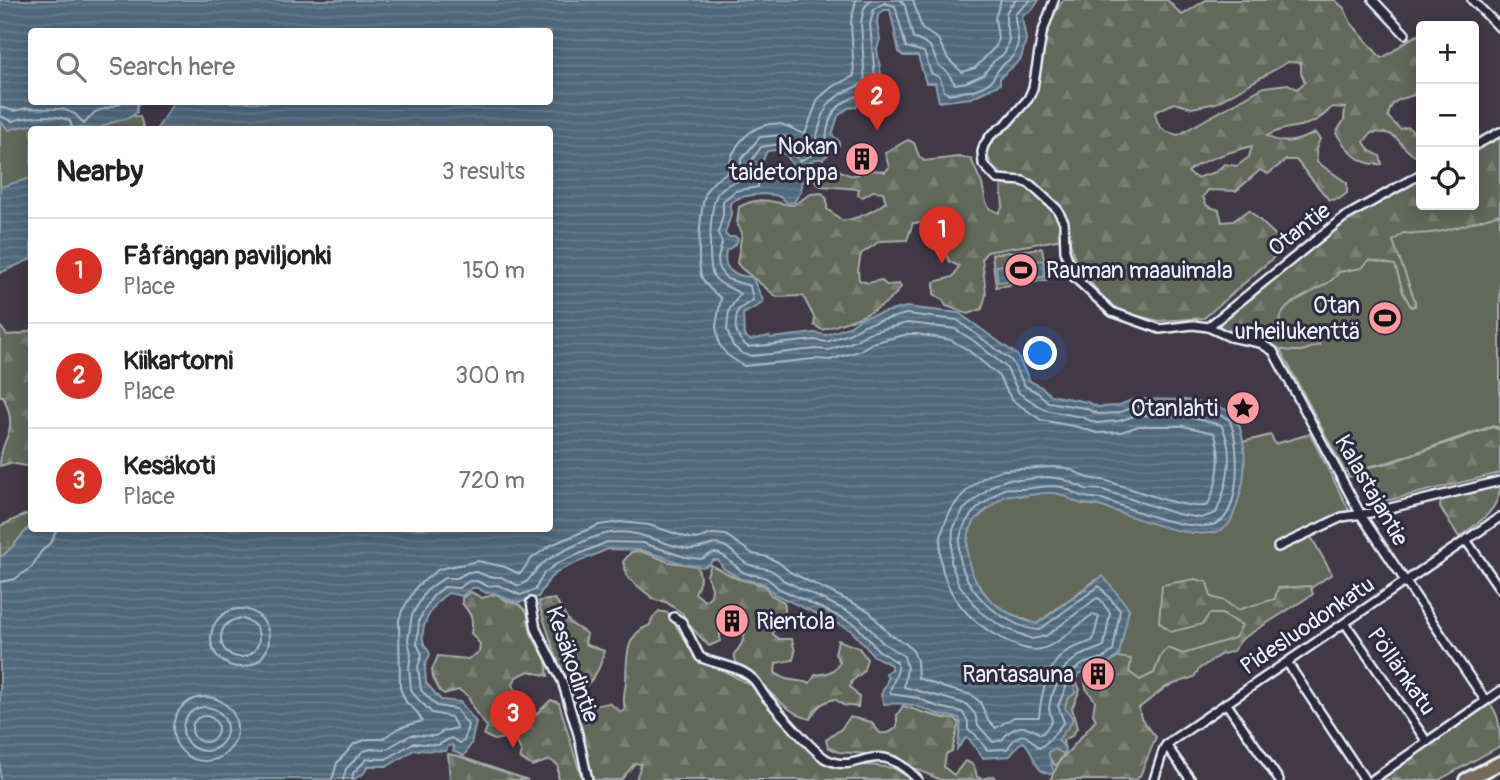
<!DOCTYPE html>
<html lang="en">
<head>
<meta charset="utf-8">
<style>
  body { margin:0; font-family:Pangolin,sans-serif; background:#f6f6f6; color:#222 }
  .controls { position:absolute; right:21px; top:21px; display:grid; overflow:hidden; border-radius:7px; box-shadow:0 4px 18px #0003 }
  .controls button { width:63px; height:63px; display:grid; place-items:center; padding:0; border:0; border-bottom:2px solid #e0e0e0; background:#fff; color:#222; font:35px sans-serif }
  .you { position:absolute; left:1041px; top:354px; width:24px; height:24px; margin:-18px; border:5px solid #fff; border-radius:50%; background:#1a73e8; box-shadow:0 0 0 10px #1a73e833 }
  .badge { display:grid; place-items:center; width:46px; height:46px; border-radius:50%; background:#d93025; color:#fff; font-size:23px; font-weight:700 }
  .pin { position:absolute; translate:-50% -58px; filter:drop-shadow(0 2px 4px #0008) }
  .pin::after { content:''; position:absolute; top:37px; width:24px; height:21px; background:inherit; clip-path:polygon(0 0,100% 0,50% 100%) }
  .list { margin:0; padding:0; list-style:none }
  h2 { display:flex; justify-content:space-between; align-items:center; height:91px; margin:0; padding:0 28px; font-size:30px }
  h2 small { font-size:23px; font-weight:400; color:#767676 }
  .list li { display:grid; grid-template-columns:46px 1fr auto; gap:21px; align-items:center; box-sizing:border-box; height:105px; padding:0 28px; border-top:2px solid #e0e0e0 }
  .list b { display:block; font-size:26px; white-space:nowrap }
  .list p { margin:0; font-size:23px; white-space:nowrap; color:#767676 }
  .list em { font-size:23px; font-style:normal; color:#767676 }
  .icon { flex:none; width:38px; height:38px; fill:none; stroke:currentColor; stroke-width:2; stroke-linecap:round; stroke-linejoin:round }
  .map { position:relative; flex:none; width:1500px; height:780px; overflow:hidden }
  .search { position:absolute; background:#fff; box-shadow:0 4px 18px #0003; left:28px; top:28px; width:525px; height:77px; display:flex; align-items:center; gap:18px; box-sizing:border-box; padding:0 24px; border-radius:7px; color:#767676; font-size:26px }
  .panel { position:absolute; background:#fff; box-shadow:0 4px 18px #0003; left:28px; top:126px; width:525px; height:406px; border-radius:7px }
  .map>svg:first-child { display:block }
</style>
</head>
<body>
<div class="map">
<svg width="1500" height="780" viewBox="0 0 1500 780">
  <defs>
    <pattern id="forest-firs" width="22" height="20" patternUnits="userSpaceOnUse" patternTransform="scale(1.75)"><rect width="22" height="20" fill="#62685a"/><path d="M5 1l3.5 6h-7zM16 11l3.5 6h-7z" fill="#787e72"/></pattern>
    <pattern id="wetland-marsh" width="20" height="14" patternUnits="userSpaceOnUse" patternTransform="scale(1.75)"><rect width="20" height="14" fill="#62685a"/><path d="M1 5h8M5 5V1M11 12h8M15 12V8" fill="none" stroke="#787e72"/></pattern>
    <pattern id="water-rules" width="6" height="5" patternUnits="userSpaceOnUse" patternTransform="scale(1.75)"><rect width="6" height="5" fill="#50687b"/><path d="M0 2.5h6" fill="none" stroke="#697e8e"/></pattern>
  </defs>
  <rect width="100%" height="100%" fill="#423947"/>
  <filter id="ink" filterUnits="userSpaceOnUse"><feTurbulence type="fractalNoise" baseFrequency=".0143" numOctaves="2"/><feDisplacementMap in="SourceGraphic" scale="14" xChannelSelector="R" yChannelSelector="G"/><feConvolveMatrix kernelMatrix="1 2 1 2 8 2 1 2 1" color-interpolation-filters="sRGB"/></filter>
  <g filter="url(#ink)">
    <!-- green -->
    <path fill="#62685a" stroke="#a5aca9" stroke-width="2" d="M0,94L32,102H53L140,117L144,129L32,130L31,189L0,197Z
      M1421,179V205H1474L1500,184V428L1492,426L1389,462L1345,472L1280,349L1262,286L1397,194Z
      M1042,248L1044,259H1047L1049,280L996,287L992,254Z
      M1310,434L1352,516L1309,533L1332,574L1117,716L1086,670C1128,665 1118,640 1129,609L1103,577L1094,581L1036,624L1009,613L991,601L973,578L967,561L968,534L974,521L1002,497L1010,494L1021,496L1047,492L1062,494L1082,504L1099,506L1173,529L1228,525L1242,484L1244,447L1242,442L1271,435L1275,444Z"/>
    <!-- forest -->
    <path fill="url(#forest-firs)" stroke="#a5aca9" stroke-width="2" fill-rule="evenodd" d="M1063,0H1167L1182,15L1206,0H1335L1344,8L1351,23L1381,58C1397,52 1402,40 1421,34V74L1417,78L1421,92C1404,101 1392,94 1388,117L1400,129L1408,127L1421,139V155L1415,156C1395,144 1402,130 1371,133L1364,142L1370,151L1380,156L1382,164C1360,167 1347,150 1336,133L1344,120L1345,108L1332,107C1308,134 1292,121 1267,136C1284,146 1298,141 1315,133L1320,139L1316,149L1317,162L1347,183V193L1339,199L1329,200L1296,160H1286L1268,174L1260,170L1236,191L1208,190L1203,197L1207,206L1219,210L1222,222L1233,221L1249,210L1287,246L1204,318L1160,321L1123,313L1103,297L1085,276L1076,263L1069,238L987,252L982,258L986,294L982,309L968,314L946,306L943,300L934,294V282L953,277L959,266L950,262L928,223H913L907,240L880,241L861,254L858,270L859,280L868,283L881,280L886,285L899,284L901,287C885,312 849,321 822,330L814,325L815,319L803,296L777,297L741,268L737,263L742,233L737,224L739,207C763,194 770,203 793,205L811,194L822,193L827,199V209L843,221C860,217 872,213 886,202L883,192L873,191L863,197L858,195L859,189L821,186L816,183L814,176L828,166C837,167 841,173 850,175C862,177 866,166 885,172L889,167L885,153L908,140L914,143L919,156L924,161L958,157L971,159L982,184L986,202L989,208L999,213L1003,206L1000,172L992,168L987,153L988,144L1013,123L1035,97L1046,28ZM1288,62L1301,63V73L1305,82L1297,89L1288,84L1264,87L1178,135C1164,132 1157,128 1155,112L1174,103L1192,108L1216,103ZM1252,146L1249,157L1237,166L1224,164L1216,172L1196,178L1188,172C1197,161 1237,150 1252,146Z
      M1500,135V214C1465,224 1439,237 1403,233L1393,241L1415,301V306L1411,307L1403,292L1395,265L1369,260L1362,268L1339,272C1325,294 1276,297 1279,329L1285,332L1309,327L1320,328L1322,337L1319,345L1302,351H1290L1280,349L1266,340L1221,328L1220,323L1319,240L1353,215L1421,179V205H1474V150Z
      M0,326L7,335L20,334L31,330V467L10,463L0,466C0,434 21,436 3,396H0Z
      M1493,427L1500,430V473L1390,500H1383L1376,484L1362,474L1349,477L1347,476L1350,471L1389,463Z
      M1500,486C1500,510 1478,523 1459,537L1440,507L1441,500Z
      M641,551L669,562L697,566C702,576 700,583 695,593L705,601L711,596L712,588L707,575L711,565L738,579L764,585L771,595L784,602C788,613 781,619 774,627L773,634L779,639H792L795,652L793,660L776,663L775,673L786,679L810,683L816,674C826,675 835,671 840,662L835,654L838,640L859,648L867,659L863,672L852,681L850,687L859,697L858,707L843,705L835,699C821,702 817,707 810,719C783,713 760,678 736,662L734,654C747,641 747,626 742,609L732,608L720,619V641L709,646L688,624L683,614L666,602L655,600L628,578L623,562L631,552Z
      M1195,579L1207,582L1211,597L1225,601L1237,610L1275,599L1278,588L1310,586L1313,594L1242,639L1233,651L1220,655L1199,669L1194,677L1166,687L1139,708L1141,718L1156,737L1140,776L1136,780H1050L1060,761L1096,720L1093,714L1095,701L1086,688L1084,677L1118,657L1131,659L1129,672L1140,680L1154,673L1162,653L1168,648L1183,654L1235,638L1242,625L1222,614H1209L1203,624L1171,632L1159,622L1162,585Z
      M471,592L482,598L496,594L507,601L520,605L527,612L531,634L546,660L548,676L529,671L516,677L513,685L520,699L518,705L510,711L511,719L523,727L551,700L559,703L582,780L558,779V765L550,760L532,766L520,758L522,753L517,742L509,737L494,740L484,735L487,727L474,710L468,696L459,690L444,694L440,691L433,678L432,670L438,656L468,659L479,652L480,644L471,633C474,619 471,614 462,603V598Z
      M555,599L570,623L587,634L585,644L604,651C601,669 591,684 575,694L573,700L588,707L609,703L621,712L625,709C622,698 625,692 626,682C627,658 624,635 650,625L652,619L659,611L668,613L699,663L718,668L751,685L764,702L786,721L814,755L837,766L870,765L893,768L912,780H636L641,764L635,763L621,780H593L570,699L540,608L539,601Z
      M1490,704C1500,715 1500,730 1500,746L1439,780H1379Z
      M903,706C921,711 938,719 956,719L959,723L952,751L946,754L944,767L954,775L965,761C975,764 975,768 977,777L983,779L993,776L996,780H941L916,769L897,756L838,752L828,747L826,740L841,729L850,717L871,722L880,733C888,734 891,732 897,727V715Z
      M448,754L458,756L528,780H450Z"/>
    <!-- wetland -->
    <path fill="url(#wetland-marsh)" stroke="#a5aca9" stroke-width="2" d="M31,512V526C19,536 14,549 0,557V526Z
      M1074,682L1077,683L1080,690L1072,708L1077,728L1072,736L1063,740L1065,752L1056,766L1048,757L1043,730Z"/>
    <!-- water -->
    <path fill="url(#water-rules)" stroke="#8d9fad" stroke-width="2" fill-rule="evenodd" d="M0,0H1039L1033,9L1022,16L1026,40L1021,59L1000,78V84L971,98L939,102L935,83H926L918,56H903L899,52L890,10H884L878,15L877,24L880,39L877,49L884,94L882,97L862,101L856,107L848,108L838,116L832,135L839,141V145L823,159C817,158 810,160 808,166L811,176L801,183V191L794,202L788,203C785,201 782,198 778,196C766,192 739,195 730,203L731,214L725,234L728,237H736L738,239L736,244L726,251C722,271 734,276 752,277L763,300V303L743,314L744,335L750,340L769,336L771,338L815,333L826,335L848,327L861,318L906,307L959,313L1017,355L1030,381L1043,388L1050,395L1087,402L1098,407L1117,406L1135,399L1186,400L1219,407L1234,413C1246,437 1247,465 1241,491C1238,501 1234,519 1227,526C1203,549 1127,513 1099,506C1094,504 1088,506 1083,504C1075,503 1067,496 1059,494C1045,491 1035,495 1022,496C1016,496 1012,494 1006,496C1000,498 995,504 989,508C975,517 967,529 967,547C968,587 998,615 1037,624L1103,576L1129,609L1119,655L1109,663L1079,674L1074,682L1075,693L1067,700L1065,708L1072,717V722L1058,740L1065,748V752L1062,753L1054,749L1048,752L1054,772L1051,774C1033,773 1036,754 1024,742L1019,744L1010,756L983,758L969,739L966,738L957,749L961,723L959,718C951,716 942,716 935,713C914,705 905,702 884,704L881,695L888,679L886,673L891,669V665L874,656L851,630L774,594L766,585L759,582L741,579L723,568L718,560H713L709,565L702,567L684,564L642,550L608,549L562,569L550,578L538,597C531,598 527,601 521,602C508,604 503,591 486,593L477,588H472L462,596L448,593C434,602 418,627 424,644C426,648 429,650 430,654L425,666L426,683L441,700L460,702L476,722L471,744L464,756L453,751L454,747L452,745L448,746L446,751L414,750L388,766H369L363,774L354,779L0,780V557C14,549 19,536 31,526L32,528H550V130L157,129L174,102H550V32H32V102H152L137,104V112C127,123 110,119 99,129C67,130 42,118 9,130L0,121ZM777,150L787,156L794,168L791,171L763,178L756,171L755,166L762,162L767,151Z
      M31,178V259L0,273V187Z
      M1043,260L1045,277L998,282L996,266Z"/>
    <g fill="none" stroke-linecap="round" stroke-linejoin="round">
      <!-- shore -->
      <path stroke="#abbac6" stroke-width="2" d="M901,0L905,6L913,38L930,46L939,66L947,72L955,84L966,82L983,75L993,62L1005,53L1009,39L1006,24V13L1010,6L1016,0
        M913,0L922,29L938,39L948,59L962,72L975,68L996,46L998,38L995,18L1001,0
        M0,107L14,111L26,108L62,109L75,114L84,124L95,112L119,104L121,102
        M0,116L12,121C29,116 53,113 70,121L73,130
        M0,582L15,579L32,567L40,553L52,541L57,528
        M211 638a29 29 0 1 1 58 0a29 29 0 1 1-58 0Z
        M221 638a19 19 0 1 1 38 0a19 19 0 1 1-38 0Z
        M173 729a32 32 0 1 1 64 0a32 32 0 1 1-64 0Z
        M183 729a22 22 0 1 1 44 0a22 22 0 1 1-44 0Z
        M192 729a13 13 0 1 1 26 0a13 13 0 1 1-26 0Z
        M332,780L337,763L354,744L368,739H382L399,728L422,721L417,712L406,702L400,688L399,620L402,611L417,586L439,569L478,561L505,567L520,574L532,558L551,545L599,525L620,522L649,525L689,538L697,539L712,534L726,535L753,554L767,557L778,562L790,572L869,611L889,634L905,643L913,651L917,661L918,678L945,688L972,695L980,702L988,720L996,728L1014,717H1039C1041,696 1047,664 1067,651C1075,646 1085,645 1093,640L1099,616L1093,614C1080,623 1057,646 1041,649C1027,652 1013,644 1001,638C930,602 915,518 988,475C999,469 1008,470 1019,469C1035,469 1050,465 1066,468C1073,470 1079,474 1086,477C1092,480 1100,479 1107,481C1128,487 1189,512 1208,505C1218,483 1223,455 1214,433L1183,426H1139L1121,432L1097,433L1078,427L1041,420L1012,400L998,375L968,350L951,340L917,334H908L872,343L859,351L830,360L814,359L744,366L727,355L719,344L716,326L721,298C714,293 707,287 702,278C696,264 700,204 707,190C712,182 721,176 728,172C731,146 751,122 779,124C789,125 796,132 805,134L818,99L832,87L854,76L851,22L856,0
        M343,780L346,769L363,751L372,749L384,750L411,735L435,736L444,731L457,728L451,717L432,713L416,697L411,689L409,667L411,654L408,640L412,615L426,591L444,578H457L468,572H477L489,577H501L519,586C533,580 531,572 542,564C553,555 590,537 605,534C636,527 659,544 688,549C703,551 711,540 724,546C734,550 740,562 750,565C765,570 771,566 783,580L859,617L883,643L904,656L907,668L904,687L966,704L975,714L978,725L993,742L1002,740C1012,726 1025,722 1040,734L1043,733L1052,721L1049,708L1051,697L1066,666L1079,656L1104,646L1110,613L1100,599L1097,598L1046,636L1032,639L1001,626L980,612L958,583L951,562L953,529L963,510L993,485L1009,479L1020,480L1047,477L1063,479L1086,489L1103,490L1177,514L1201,518L1216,513C1227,488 1236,451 1221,425L1184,416L1137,415L1119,421L1096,423L1082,417L1045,410L1019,393L1006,367L974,341L955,329L918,324L907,323L868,333L855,341L829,350L815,349L752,356L743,354L733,346L727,330L729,310L740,294C732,287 721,287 714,277C707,266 710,203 718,193C724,185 732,183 741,180V160L760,137L781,135L802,148L815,142C827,103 823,100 865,83L861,23L864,8L871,0
        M352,780L353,773L367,759H386L413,743L438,745L451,738L460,743L464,741L468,725L456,709L437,706L421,690L418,667L422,654L417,644L419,620L432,597L444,587L459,588L469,581H477L487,586L498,585L520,595L535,590L544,573L558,563L607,542L643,543L685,557L701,559C707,557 710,552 716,553C724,553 735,567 743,572C759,580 760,569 778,588L855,624L878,650L897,662L898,670L890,691L891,694L918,698L938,707L962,712L968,721V730L975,734L987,750L1007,749C1020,730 1025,732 1039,748C1050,742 1055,732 1064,722L1058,706L1073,671L1083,664L1105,657L1113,651L1120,610L1099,586L1039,630C1028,630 1018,625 1009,620C963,596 935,535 987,501C993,497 997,492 1004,489C1010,487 1013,489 1020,489C1034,489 1047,484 1062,487C1069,489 1075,494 1081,496C1088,499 1096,497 1102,499C1126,507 1200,538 1221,521C1241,505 1240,441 1229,419L1217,414L1185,407L1136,406L1118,413L1098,414L1085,408L1048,402L1038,393L1025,386L1011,360L957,320L906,314L864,325L851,333L827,342L815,340L748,347C734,337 734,325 738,310L753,300L750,286L727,279L719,269L718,258L722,243L718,233L723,215V201L735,191L758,187V183L750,175L748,166L761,147L780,144L792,151L800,161C809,155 821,152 828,144C825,135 827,132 829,123C836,100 855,97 876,89L870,24L874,9L884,3L895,6L906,47L924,52L931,73L940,78L944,91L948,94C960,92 981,91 991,81C994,78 996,72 1000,68C1010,58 1015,58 1018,42C1019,33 1014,24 1015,14L1031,0"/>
      <!-- street casing -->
      <g stroke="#e8f1f8" stroke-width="12">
        <path id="street" d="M1054,0L1042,34L1033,88L1028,99L1007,123L991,135L984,145L982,152L983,164L997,179L1023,181L1031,185L1057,209L1064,222L1065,251L1074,277L1112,312L1160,329L1193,325L1208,327L1230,337L1260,343L1273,351L1361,515L1485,700
          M1373,0L1405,34
          M1472,0L1500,28
          M1474,146L1500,132
          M1208,327L1343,218L1421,174
          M1466,540L1500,589
          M1278,547L1342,517L1370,513L1500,481
          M531,602L536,629L562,681L578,734L588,780
          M674,617L682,622L700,657C718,666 739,665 754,680C759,685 761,692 766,697C777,710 814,752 826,759C861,777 873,733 918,780
          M1345,623L1427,742
          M1287,662L1365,780
          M1226,703L1279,780
          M1166,745L1191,780
          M1154,780L1164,748L1171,741L1500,517
          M1372,780L1500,691"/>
      </g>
      <!-- highway casing -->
      <g stroke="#e8f1f8" stroke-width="18">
        <path id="highway" d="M1466,780L1500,763"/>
      </g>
      <!-- street -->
      <use href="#street" stroke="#2f2a3d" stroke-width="7"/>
      <!-- highway -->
      <use href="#highway" stroke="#77695c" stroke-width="12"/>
    </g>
  </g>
  <!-- icons -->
  <defs>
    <g id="building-disc" transform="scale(1.75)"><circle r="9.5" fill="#ff9aa2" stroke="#2f2a3d"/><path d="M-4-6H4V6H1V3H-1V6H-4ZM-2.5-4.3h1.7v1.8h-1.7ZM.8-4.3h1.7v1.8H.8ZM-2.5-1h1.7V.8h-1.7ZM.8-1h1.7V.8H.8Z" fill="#111"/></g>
    <g id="stadium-disc" transform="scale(1.75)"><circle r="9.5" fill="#ff9aa2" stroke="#2f2a3d"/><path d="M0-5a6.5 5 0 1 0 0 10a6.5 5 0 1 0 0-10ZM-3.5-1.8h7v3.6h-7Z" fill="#111"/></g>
    <g id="sight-disc" transform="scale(1.75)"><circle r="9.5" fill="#ff9aa2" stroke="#2f2a3d"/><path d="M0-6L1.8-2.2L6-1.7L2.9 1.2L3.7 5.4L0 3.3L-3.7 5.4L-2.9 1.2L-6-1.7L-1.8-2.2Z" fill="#111"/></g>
  </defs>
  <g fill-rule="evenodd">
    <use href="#building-disc" x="862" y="159"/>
    <use href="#stadium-disc" x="1021" y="270"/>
    <use href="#stadium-disc" x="1385" y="318"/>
    <use href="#sight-disc" x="1243" y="408"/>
    <use href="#building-disc" x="732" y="621"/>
    <use href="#building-disc" x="1098" y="674"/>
  </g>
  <g text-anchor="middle" stroke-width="6" stroke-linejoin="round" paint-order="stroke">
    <!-- poi labels -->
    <g font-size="23" fill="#e8f1f8" stroke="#2f2a3d" text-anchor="end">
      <text x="838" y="154">Nokan<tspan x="838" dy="26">taidetorppa</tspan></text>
      <text x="1046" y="278" text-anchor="start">Rauman maauimala</text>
      <text x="1360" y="313">Otan<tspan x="1360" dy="26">urheilukenttä</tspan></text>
      <text x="1218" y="416">Otanlahti</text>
      <text x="756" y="629" text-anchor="start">Rientola</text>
      <text x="1074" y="682">Rantasauna</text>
    </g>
    <!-- street labels -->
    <g font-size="23" fill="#e8f1f8" stroke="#2f2a3d">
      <text transform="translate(1299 229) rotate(-38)" y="8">Otantie</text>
      <text transform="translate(1372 490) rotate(60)" y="8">Kalastajantie</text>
      <text transform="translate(1307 625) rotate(-34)" y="8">Pidesluodonkatu</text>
      <text transform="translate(573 664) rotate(71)" y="8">Kesäkodintie</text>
      <text transform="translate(1402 671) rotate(55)" y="8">Pöllänkatu</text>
    </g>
  </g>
</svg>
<div class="controls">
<button>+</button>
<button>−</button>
<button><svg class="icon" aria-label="locate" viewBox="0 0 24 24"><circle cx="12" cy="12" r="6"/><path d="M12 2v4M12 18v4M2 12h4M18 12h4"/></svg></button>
</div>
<div class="you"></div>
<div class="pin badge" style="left:942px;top:264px">1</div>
<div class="pin badge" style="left:877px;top:131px">2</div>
<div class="pin badge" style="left:513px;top:748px">3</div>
<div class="search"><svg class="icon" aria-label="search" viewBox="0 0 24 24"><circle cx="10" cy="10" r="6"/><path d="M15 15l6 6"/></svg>Search here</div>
<section class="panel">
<h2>Nearby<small>3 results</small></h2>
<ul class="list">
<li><span class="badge">1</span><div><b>Fåfängan paviljonki</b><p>Place</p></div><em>150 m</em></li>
<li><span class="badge">2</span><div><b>Kiikartorni</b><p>Place</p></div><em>300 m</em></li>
<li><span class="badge">3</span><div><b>Kesäkoti</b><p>Place</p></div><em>720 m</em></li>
</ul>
</section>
</div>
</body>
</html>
